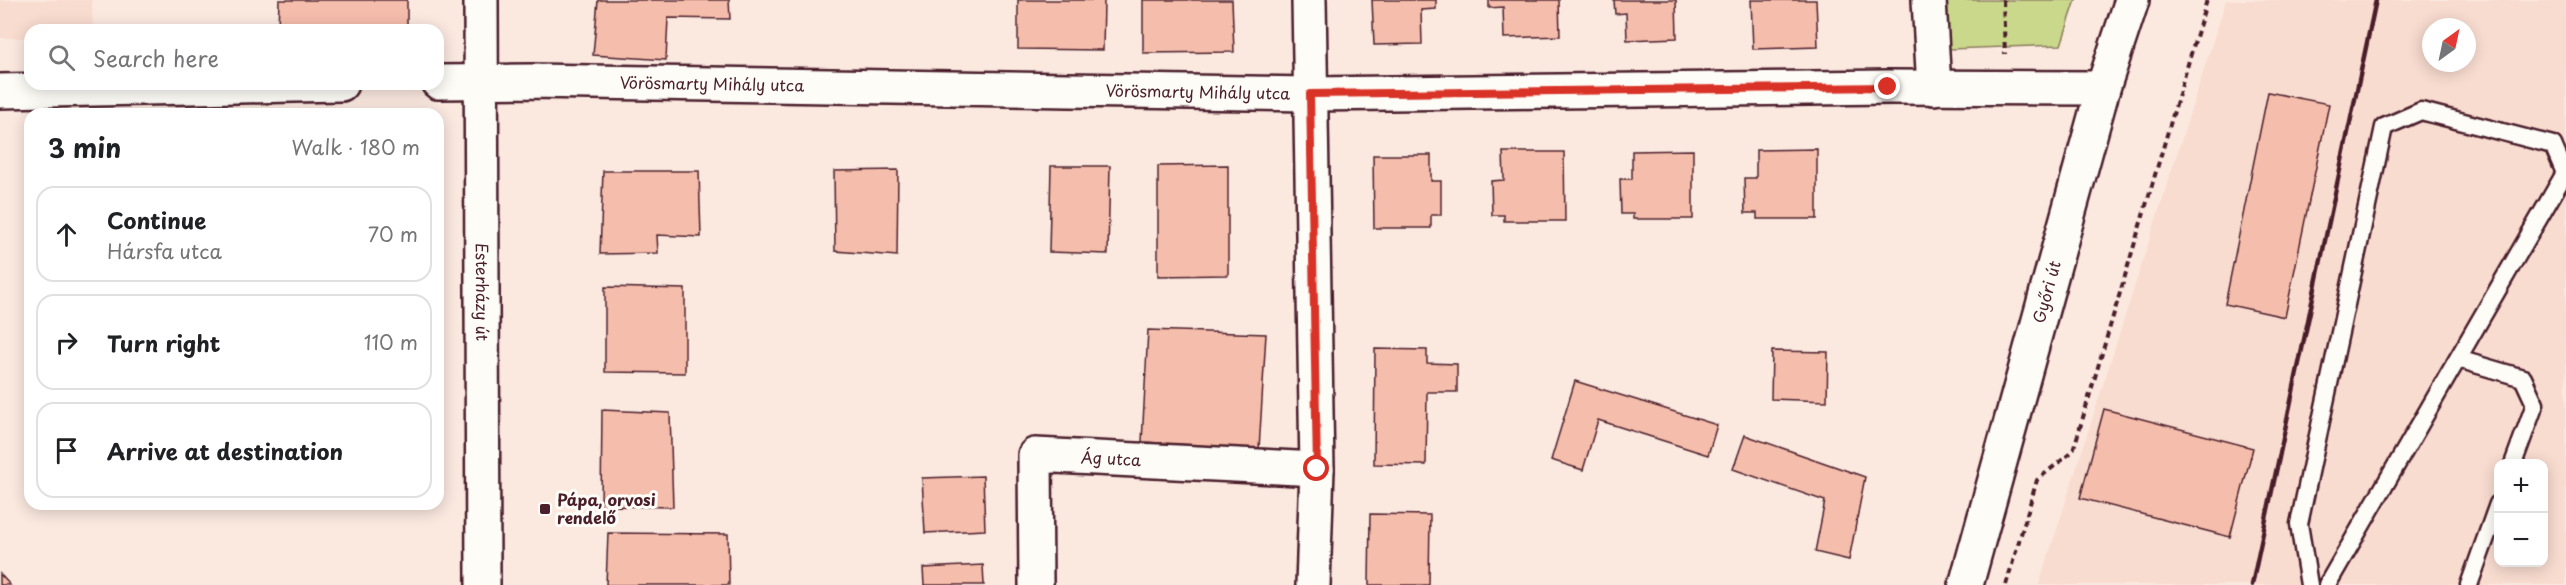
<!DOCTYPE html>
<html lang="en">
<head>
<meta charset="utf-8">
<style>
  body { margin:0; font-family:"Playpen Sans",sans-serif; background:#f6f6f6; color:#202124 }
  .controls { position:absolute; right:18px; bottom:18px; display:grid; overflow:hidden; border-radius:12px; box-shadow:0 3px 15px #0003 }
  .controls button { width:54px; height:54px; display:grid; place-items:center; padding:0; border:0; border-bottom:2px solid #e0e0e0; background:#fff; color:#202124; font:30px sans-serif }
  .compass { position:absolute; left:2422px; top:18px; width:54px; height:54px; border-radius:50%; background:#fff; box-shadow:0 3px 15px #0003; rotate:33deg }
  .stop { position:absolute; width:18px; height:18px; margin:-14px; border:4px solid #d93025; border-radius:50%; background:#fff }
  .stop.end { background:#d93025; border-color:#fff; box-shadow:0 2px 6px #0008 }
  .list { margin:0; padding:0; list-style:none }
  h2 { display:flex; justify-content:space-between; align-items:center; height:78px; margin:0; padding:0 24px; font-size:26px }
  h2 small { font-size:20px; font-weight:400; color:#757577 }
  .list li { display:grid; grid-template-columns:39px 1fr auto; gap:18px; align-items:center; box-sizing:border-box; height:96px; margin:0 12px 12px; padding:0 12px; border:2px solid #e0e0e0; border-radius:18px }
  .list b { display:block; font-size:22px; white-space:nowrap }
  .list p { margin:0; font-size:20px; white-space:nowrap; color:#757577 }
  .list em { font-size:20px; font-style:normal; color:#757577 }
  .icon { flex:none; width:33px; height:33px; fill:none; stroke:currentColor; stroke-width:2; stroke-linecap:round; stroke-linejoin:round }
  .map { position:relative; flex:none; width:2566px; height:585px; overflow:hidden }
  .search { position:absolute; background:#fff; box-shadow:0 3px 15px #0003; left:24px; top:24px; width:420px; height:66px; display:flex; align-items:center; gap:15px; box-sizing:border-box; padding:0 21px; border-radius:18px; color:#757577; font-size:22px }
  .panel { position:absolute; background:#fff; box-shadow:0 3px 15px #0003; left:24px; top:108px; width:420px; height:402px; border-radius:18px }
  .map>svg:first-child { display:block }
</style>
</head>
<body>
<div class="map">
<svg width="2566" height="585" viewBox="0 0 2566 585">
  <rect width="100%" height="100%" fill="#fbe9e0"/>
  <filter id="ink" filterUnits="userSpaceOnUse"><feTurbulence type="fractalNoise" baseFrequency=".0167" numOctaves="2"/><feDisplacementMap in="SourceGraphic" scale="12" xChannelSelector="R" yChannelSelector="G"/><feConvolveMatrix kernelMatrix="1 2 1 2 8 2 1 2 1" color-interpolation-filters="sRGB"/></filter>
  <g filter="url(#ink)">
    <!-- built -->
    <path fill="#f9dcd0" fill-rule="evenodd" d="M0,0H92L93,30H30V38H0Z
      M2226,0H2566V585H2039ZM2431,27H2467V63H2431ZM2498,464H2544V562H2498Z"/>
    <!-- green -->
    <path fill="#cad88c" stroke="#8a7c5c" stroke-width="1.5" d="M1947,0H2076L2061,45L1949,49Z"/>
    <!-- building -->
    <path fill="#f5bdab" stroke="#4a1f2b" stroke-width="1.5" d="M279,0H407V30H278Z
      M598,0H729L730,19L668,18L666,60L593,55Z
      M1018,0H1104L1103,50L1018,49Z
      M1143,0H1232L1234,52L1143,53Z
      M1372,0H1436V9L1421,10L1422,44L1374,45Z
      M1489,0H1559L1560,36L1504,38L1503,7L1489,8Z
      M1614,0H1676L1677,38L1627,40L1626,13L1615,14Z
      M1751,0H1816L1818,47L1753,49Z
      M2268,92L2329,104L2285,317L2225,304Z
      M1817,149V219H1757V213H1745L1744,178H1756V150Z
      M1693,150V219H1633V214H1621L1620,179H1632V151Z
      M1503,152H1564L1565,221H1504V215H1492L1491,181L1504,180Z
      M1373,155H1431V181H1441V215H1431V228H1374Z
      M1228,165V275L1158,276V166Z
      M1051,166H1110L1108,254L1049,252Z
      M898,170L897,256L835,251L834,171Z
      M603,171H699L701,237L657,235L658,253L600,254Z
      M605,287L685,289V373L605,372Z
      M1148,330L1266,334L1259,449L1142,442Z
      M1375,349L1427,350V363L1457,364V392H1427L1426,465L1374,464Z
      M1772,351L1828,352L1827,401L1771,399Z
      M1575,381L1717,425L1708,455L1598,420L1583,470L1551,460Z
      M2104,409L2253,448L2230,537L2080,498Z
      M602,410L670,413L673,507L601,506Z
      M1745,435L1865,477L1849,560L1815,552L1825,501L1733,469Z
      M983,476L985,530L925,533L922,478Z
      M1370,514L1430,515L1429,585H1369Z
      M608,533L728,534L729,585H606Z
      M983,565L984,585H924L923,568Z
      M0,574L10,585H0Z"/>
    <g fill="none" stroke-linecap="round" stroke-linejoin="round">
      <!-- lane casing -->
      <g stroke="#4a1f2b" stroke-width="21">
        <path id="lane" d="M2458,359L2523,378L2535,404L2513,464
          M2309,585L2299,524L2384,127L2421,111L2553,145L2565,173L2327,585
          M2469,585L2498,504"/>
      </g>
      <!-- street casing -->
      <g stroke="#4a1f2b" stroke-width="38">
        <g id="street">
          <path d="M1309,0L1317,469L1313,585"/>
          <path d="M1929,0L1934,88"/>
          <path id="s1" d="M438,82L531,81L1310,94L1888,87L2103,88"/>
          <path d="M0,91L341,84"/>
          <path id="s2" d="M1036,585L1035,455L1317,469"/>
        </g>
      </g>
      <!-- secondary casing -->
      <g stroke="#4a1f2b" stroke-width="38">
        <g id="secondary">
          <path id="s3" d="M481,0L483,585"/>
          <path id="s4" d="M1966,585L2103,88L2132,0"/>
        </g>
      </g>
      <!-- path -->
      <path stroke="#4a1f2b" stroke-width="4" stroke-dasharray="6 4.5" stroke-linecap="butt" d="M2003,0L2005,54
        M2006,585L2037,480L2073,451L2207,0"/>
      <!-- lane -->
      <use href="#lane" stroke="#fdfcf7" stroke-width="16"/>
      <!-- street -->
      <use href="#street" stroke="#fdfcf7" stroke-width="33"/>
      <!-- secondary -->
      <use href="#secondary" stroke="#fdfcf7" stroke-width="33"/>
      <!-- rail -->
      <path stroke="#4a1f2b" stroke-width="4.5" d="M2252,585L2376,0"/>
    </g>
  </g>
  <g fill="none" stroke-linecap="round" stroke-linejoin="round" filter="url(#ink)">
    <!-- route -->
    <path stroke="#d93025" stroke-width="8" d="M1317,469L1310,94L1888,87"/>
  </g>
  <!-- markers -->
  <rect fill="#4a1f2b" stroke="#fdfcf7" stroke-width="2" x="539" y="503" width="12" height="12" rx="3"/>
  <g text-anchor="middle" stroke-width="6" stroke-linejoin="round" paint-order="stroke">
    <!-- street labels -->
    <g font-size="16" fill="#4a1f2b" stroke="#fdfcf7">
      <text dy="6" stroke="none"><textPath href="#s1" startOffset="274">Vörösmarty Mihály utca</textPath></text>
      <text dy="6" stroke="none"><textPath href="#s1" startOffset="760">Vörösmarty Mihály utca</textPath></text>
      <text dy="6" stroke="none"><textPath href="#s3" startOffset="292">Esterházy út</textPath></text>
      <text dy="6" stroke="none"><textPath href="#s4" startOffset="304">Győri út</textPath></text>
      <text dy="6" stroke="none"><textPath href="#s2" startOffset="206">Ág utca</textPath></text>
    </g>
    <!-- poi labels -->
    <g font-size="16" font-weight="bold" fill="#4a1f2b" stroke="#fdfcf7" text-anchor="start">
      <text x="557" y="506">Pápa, orvosi<tspan x="557" dy="18">rendelő</tspan></text>
    </g>
  </g>
</svg>
<div class="controls">
<button>+</button>
<button>−</button>
</div>
<svg class="compass" viewBox="-18 -18 36 36"><path d="M0-13l5 13h-10z" fill="#e53935"/><path d="M0 13l5-13h-10z" fill="#757577"/></svg>
<div class="stop" style="left:1317px;top:469px"></div>
<div class="stop end" style="left:1888px;top:87px"></div>
<div class="search"><svg class="icon" aria-label="search" viewBox="0 0 24 24"><circle cx="10" cy="10" r="6"/><path d="M15 15l6 6"/></svg>Search here</div>
<section class="panel">
<h2>3 min<small>Walk · 180 m</small></h2>
<ul class="list">
<li><svg class="icon" aria-label="ahead" viewBox="0 0 24 24"><path d="M12 20V5M6 11l6-6 6 6"/></svg><div><b>Continue</b><p>Hársfa utca</p></div><em>70 m</em></li>
<li><svg class="icon" aria-label="right" viewBox="0 0 24 24"><path d="M7 20v-9h11M14 6l5 5-5 5"/></svg><div><b>Turn right</b></div><em>110 m</em></li>
<li><svg class="icon" aria-label="arrive" viewBox="0 0 24 24"><path d="M6 21V4h12l-3 4 3 4H6"/></svg><div><b>Arrive at destination</b></div></li>
</ul>
</section>
</div>
</body>
</html>
